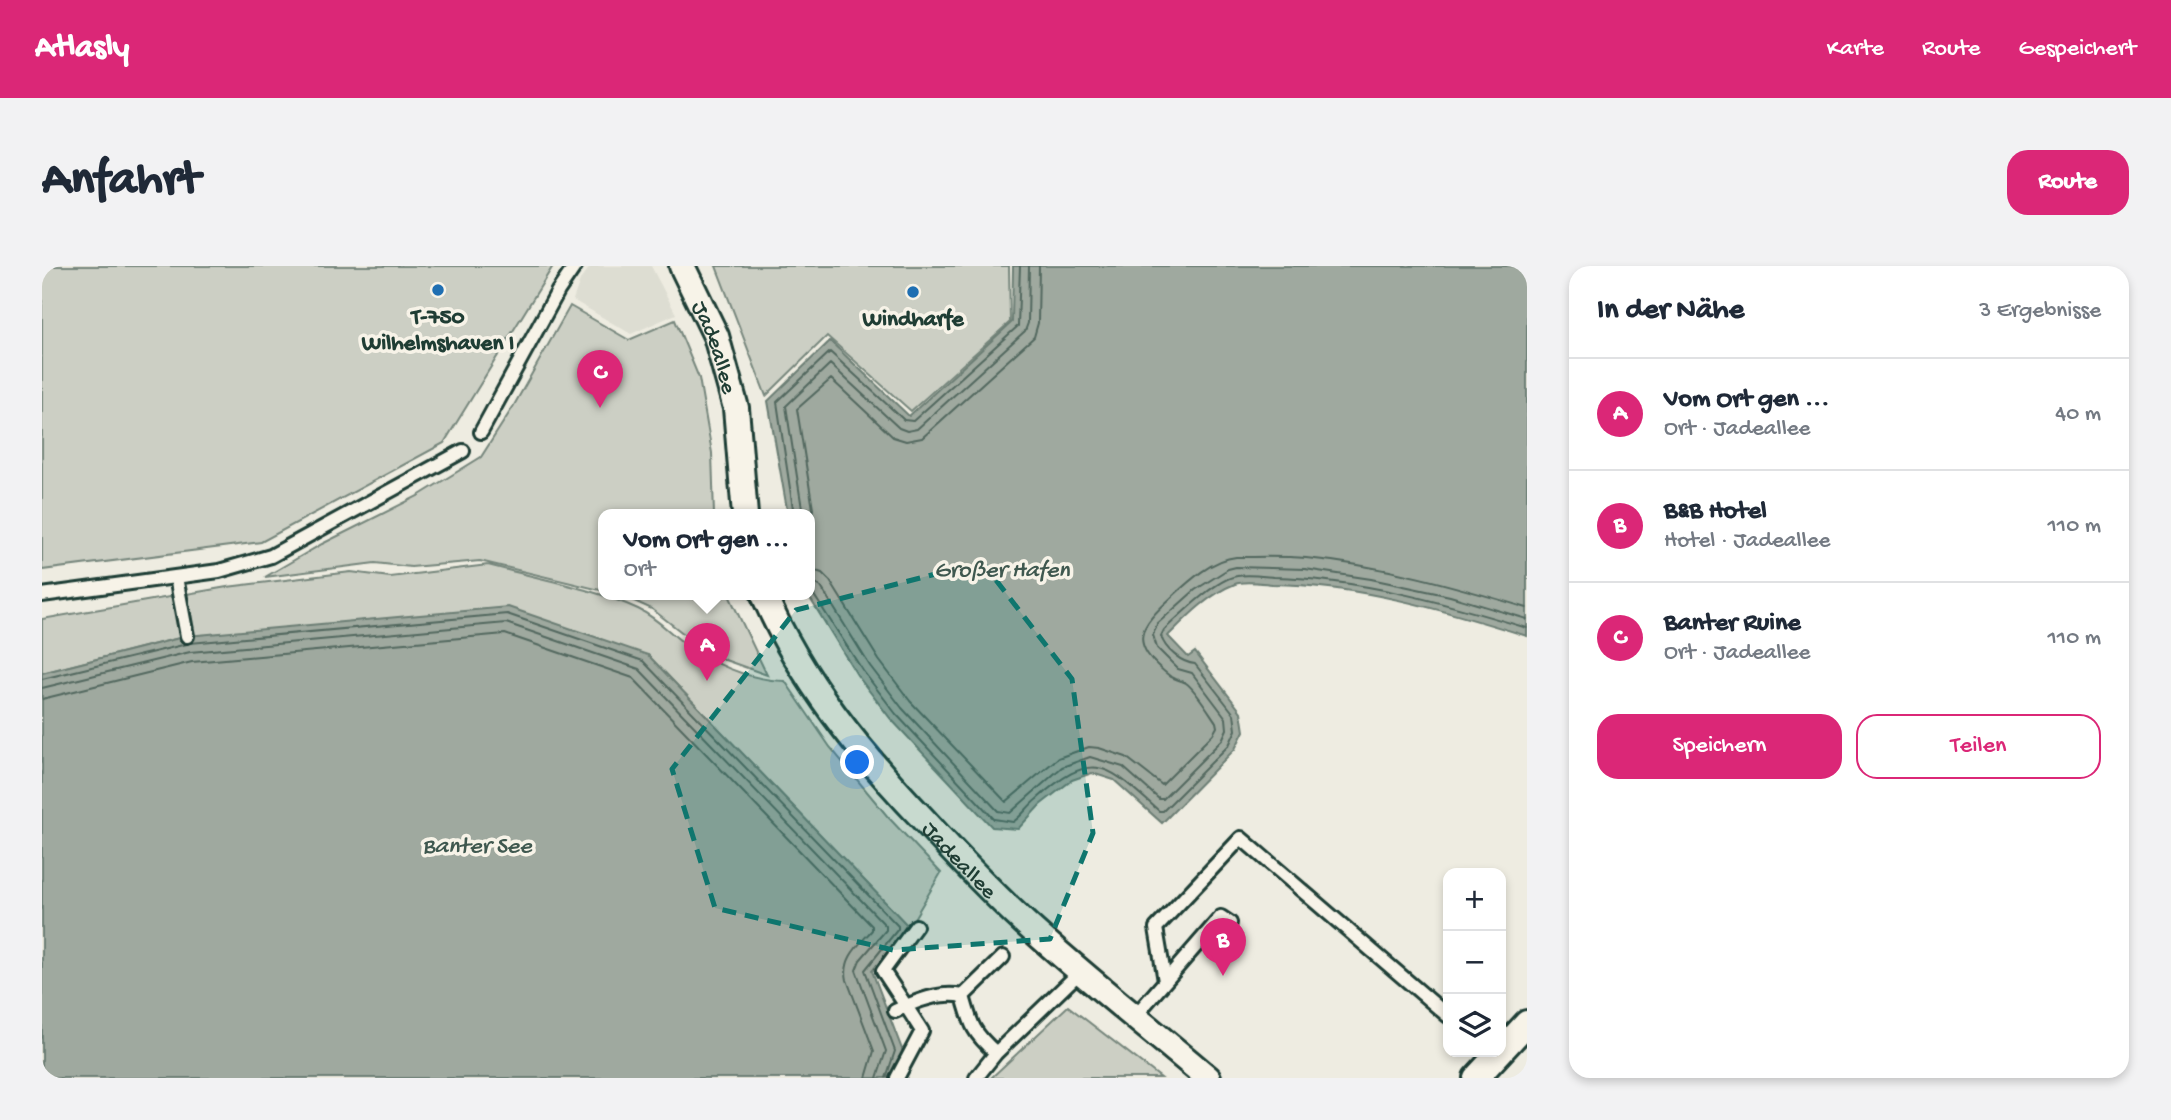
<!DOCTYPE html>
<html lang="de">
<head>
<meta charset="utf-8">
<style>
  body { margin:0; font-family:"Gochi Hand",sans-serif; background:#f2f2f3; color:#1f2937 }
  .controls { position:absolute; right:21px; bottom:21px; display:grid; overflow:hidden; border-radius:14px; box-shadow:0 4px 10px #0003 }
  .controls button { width:63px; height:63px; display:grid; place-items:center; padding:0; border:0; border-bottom:2px solid #e0e1e3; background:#fff; color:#1f2937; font:35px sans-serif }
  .you { position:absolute; left:816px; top:497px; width:24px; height:24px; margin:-18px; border:5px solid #fff; border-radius:50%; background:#1a73e8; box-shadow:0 0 0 10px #1a73e833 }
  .badge { display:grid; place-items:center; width:46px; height:46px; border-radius:50%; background:#db2777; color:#fff; font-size:23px; font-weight:700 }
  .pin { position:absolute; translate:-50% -58px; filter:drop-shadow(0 2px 4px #0008) }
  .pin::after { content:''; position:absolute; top:37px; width:24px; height:21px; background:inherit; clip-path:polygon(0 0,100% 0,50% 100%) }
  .popup { position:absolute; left:556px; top:243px; width:217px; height:91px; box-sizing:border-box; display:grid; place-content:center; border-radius:14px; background:#fff; filter:drop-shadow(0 2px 5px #0005); font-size:23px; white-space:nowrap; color:#747a83 }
  .popup b { font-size:26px; color:#1f2937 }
  .popup::after { content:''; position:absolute; left:50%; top:100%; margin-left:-14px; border:14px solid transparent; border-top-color:#fff }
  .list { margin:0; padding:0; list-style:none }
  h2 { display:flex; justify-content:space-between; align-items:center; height:91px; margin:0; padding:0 28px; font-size:30px }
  h2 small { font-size:23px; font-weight:400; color:#747a83 }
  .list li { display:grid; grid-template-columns:46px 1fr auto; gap:21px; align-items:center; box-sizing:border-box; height:112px; padding:0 28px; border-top:2px solid #e0e1e3 }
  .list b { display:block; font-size:26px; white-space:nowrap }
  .list p { margin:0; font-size:23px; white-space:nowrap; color:#747a83 }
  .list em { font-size:23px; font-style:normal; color:#747a83 }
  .actions { display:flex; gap:14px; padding:21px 28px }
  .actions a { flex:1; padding:16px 0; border:2px solid #db2777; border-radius:21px; text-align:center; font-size:24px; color:#db2777 }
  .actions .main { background:#db2777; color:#fff }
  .icon { flex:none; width:38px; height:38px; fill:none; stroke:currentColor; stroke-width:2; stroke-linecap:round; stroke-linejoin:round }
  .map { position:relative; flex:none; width:1485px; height:812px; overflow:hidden; border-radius:21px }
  header { display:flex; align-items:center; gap:42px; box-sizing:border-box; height:98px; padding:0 35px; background:#db2777; color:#fff }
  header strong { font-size:33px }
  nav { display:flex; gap:38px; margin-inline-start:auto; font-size:24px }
  .intro { display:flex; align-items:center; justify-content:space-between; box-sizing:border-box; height:168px; padding:0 42px }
  h1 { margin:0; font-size:49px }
  .button { padding:18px 32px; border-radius:21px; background:#db2777; color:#fff; font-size:24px; font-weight:700 }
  main { display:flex; gap:42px; padding:0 42px }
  aside { flex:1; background:#fff; border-radius:21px; box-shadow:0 4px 10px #0003 }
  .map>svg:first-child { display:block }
</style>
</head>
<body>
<header>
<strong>Atlasly</strong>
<nav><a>Karte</a><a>Route</a><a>Gespeichert</a></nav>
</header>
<div class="intro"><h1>Anfahrt</h1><a class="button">Route</a></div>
<main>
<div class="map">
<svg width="1485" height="812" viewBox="0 0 1485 812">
  <rect width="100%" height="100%" fill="#eeece1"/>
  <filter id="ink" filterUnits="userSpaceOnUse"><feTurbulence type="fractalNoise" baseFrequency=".0143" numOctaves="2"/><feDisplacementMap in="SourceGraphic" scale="14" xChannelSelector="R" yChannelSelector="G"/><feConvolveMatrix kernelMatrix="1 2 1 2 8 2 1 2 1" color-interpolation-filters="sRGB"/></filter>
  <g filter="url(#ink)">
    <!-- built -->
    <path fill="#ddddd2" d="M549,0H609L634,48L589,68L531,34L538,14Z"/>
    <!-- green -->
    <path fill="#cccfc4" stroke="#76867c" stroke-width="2" d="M0,0H511L402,177L219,276L0,304Z
      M674,0H967L968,56L869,145L785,70L724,130Z
      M528,40L587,74L633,54L657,112L670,187L672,249H562V325L438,295L369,301L333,297L223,311L280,278L376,230L439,191L471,141Z
      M446,299C494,312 551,322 596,343C613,351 624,363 639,375C668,397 706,414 743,415L788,481L846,551L899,607L867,661L606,389L145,370L0,407V353L185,321L309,306L348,311Z
      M579,329H687L725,409L669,389L610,343Z
      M1026,740L1119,812H949Z"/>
    <!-- water -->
    <path fill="#9fa99f" stroke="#6c7e74" stroke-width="2" d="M971,0H1485V370C1402,344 1317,319 1230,318C1219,317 1202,314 1193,318C1167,328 1145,351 1126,370L1146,391L1153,386L1199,446L1202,465L1193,483L1120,557L1072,514L1050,507L1030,514L998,539L976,563L950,561L848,452L815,409L766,329H768V249H746L726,135L788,75L867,150L970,56Z
      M466,341L606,389L867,661L830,705L861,786L850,812H0V407L145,370Z"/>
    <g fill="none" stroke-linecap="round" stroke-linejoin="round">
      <!-- shore -->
      <path stroke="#52685f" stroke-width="2" d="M752,249L735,136L788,86L862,154L871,155L976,60L978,0
        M761,249L744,140L788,98L857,162L865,165L875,163L983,65L986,57L987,0
        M768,260L771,243L755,143L789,113L851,171L864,175L880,172L992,71L996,57L997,0
        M768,303L780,307L788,315L837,394L868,435L964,536L1016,492L1047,481L1057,482L1084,491L1120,519L1171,468L1175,461L1174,456C1167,446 1153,423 1144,417C1139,414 1134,414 1129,411C1085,377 1096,362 1131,330C1147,315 1171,293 1194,291C1217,291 1241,290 1264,292C1339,299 1413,320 1485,342
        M768,314L779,321L828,400L860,442L956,545L968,547L1020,501L1048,491L1081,501L1117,533H1121L1180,474L1185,463L1184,452L1150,407L1136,403L1115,382L1111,369L1115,358L1153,324L1186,303L1194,301L1263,303L1329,313L1408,330L1485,353
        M768,323L821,405L854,448L952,553L971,556C980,550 986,540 995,533C1053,481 1065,499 1117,545H1121L1187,479L1194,464L1192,448L1153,398C1140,397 1123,384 1119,370L1122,364C1137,350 1174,313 1195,310C1206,308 1220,310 1232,311C1319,313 1403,337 1485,362
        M148,377L465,348L601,395L856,660V663L823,704L853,785L844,812
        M0,413L145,378
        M0,422L148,386L464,357L597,403L844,660V664L818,694L814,704L844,785L835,812
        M0,433L150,396L463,368L591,412L830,660V664C817,679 800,692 805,714L832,785L824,812"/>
      <!-- lane casing -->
      <g stroke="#1f3d34" stroke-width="18">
        <path id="lane" d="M439,166L516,25L533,0
          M134,311L145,370
          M0,329L177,305L229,290L421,185
          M874,660L841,705L864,740C883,732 901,726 921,730
          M1123,715L1114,662L1199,572L1406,750
          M853,745L864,740L880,765L855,812
          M1093,750L1179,651L1188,657
          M954,787C931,767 929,759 921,730L961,691
          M934,812L954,787L1039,705"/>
      </g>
      <!-- street casing -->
      <g stroke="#1f3d34" stroke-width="30">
        <g id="street">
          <path id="s1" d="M640,0L674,70L694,142L703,249"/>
          <path id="s2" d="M722,329C759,414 818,487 882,554C914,589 947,624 983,657C1042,711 1105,760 1166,812"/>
          <path d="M1434,812L1485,757"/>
        </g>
      </g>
      <!-- lane -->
      <use href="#lane" stroke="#f7f3e8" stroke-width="12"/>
      <!-- street -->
      <use href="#street" stroke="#f7f3e8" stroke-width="24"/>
    </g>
  </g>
  <!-- marked area -->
  <path fill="#0f766e" fill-opacity="0.2" stroke="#0f766e" stroke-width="5" stroke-dasharray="14 9" stroke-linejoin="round" d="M940,296L1030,413L1051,567L1008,673L851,684L673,642L630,503L754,344Z"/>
  <!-- markers -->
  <g fill="#1f6fb2" stroke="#f7f3e8" stroke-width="2.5">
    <circle cx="396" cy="24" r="7"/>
    <circle cx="871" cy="26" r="7"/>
  </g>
  <g text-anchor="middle" stroke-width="7" stroke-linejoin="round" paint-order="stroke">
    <!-- poi labels -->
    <g font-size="23" font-weight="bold" fill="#1f3d34" stroke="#f7f3e8">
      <text x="396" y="57">T-750<tspan x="396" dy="26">Wilhelmshaven I</tspan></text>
      <text x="871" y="59">Windharfe</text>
    </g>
    <!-- street labels -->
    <g font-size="23" fill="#1f3d34" stroke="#f7f3e8">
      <text dy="8" stroke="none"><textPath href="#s1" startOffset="88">Jadeallee</textPath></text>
      <text dy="8" stroke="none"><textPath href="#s2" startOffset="331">Jadeallee</textPath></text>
    </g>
    <!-- water labels -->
    <g font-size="24" font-style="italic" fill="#3f584f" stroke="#f7f3e8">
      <text x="960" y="310">Großer Hafen</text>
      <text x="435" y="586">Banter See</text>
    </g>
  </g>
</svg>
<div class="controls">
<button>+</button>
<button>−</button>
<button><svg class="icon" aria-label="layers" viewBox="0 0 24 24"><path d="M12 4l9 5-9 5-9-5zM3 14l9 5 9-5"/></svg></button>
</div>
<div class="you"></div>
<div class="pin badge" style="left:665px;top:415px">A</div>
<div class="popup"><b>Vom Ort gen ...</b>Ort</div>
<div class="pin badge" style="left:1181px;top:710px">B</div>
<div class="pin badge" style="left:558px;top:142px">C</div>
</div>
<aside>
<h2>In der Nähe<small>3 Ergebnisse</small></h2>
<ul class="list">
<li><span class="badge">A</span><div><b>Vom Ort gen ...</b><p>Ort · Jadeallee</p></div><em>40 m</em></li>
<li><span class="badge">B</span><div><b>B&amp;B Hotel</b><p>Hotel · Jadeallee</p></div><em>110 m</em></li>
<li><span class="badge">C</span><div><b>Banter Ruine</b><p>Ort · Jadeallee</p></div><em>110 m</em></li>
</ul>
<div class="actions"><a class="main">Speichern</a><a>Teilen</a></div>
</aside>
</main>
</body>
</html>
